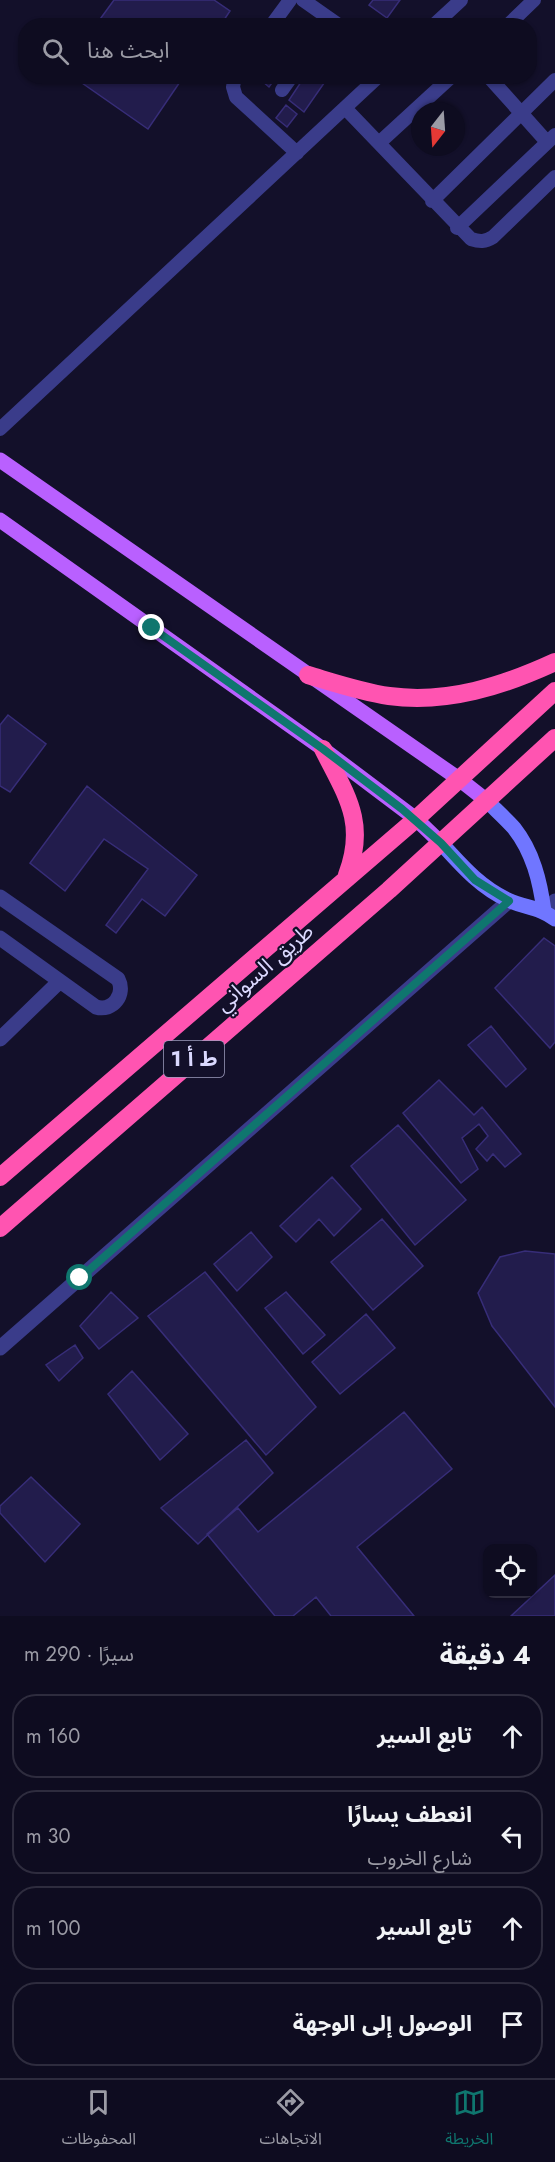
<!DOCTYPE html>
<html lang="ar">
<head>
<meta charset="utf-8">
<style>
  body { margin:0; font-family:Jost,"Noto Sans Arabic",sans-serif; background:#171529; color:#f1f3f6; direction:rtl }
  .controls { position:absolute; right:18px; bottom:18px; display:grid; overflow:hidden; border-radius:12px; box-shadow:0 2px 4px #0004 }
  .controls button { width:54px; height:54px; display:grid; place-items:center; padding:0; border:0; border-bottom:2px solid #2e2c3e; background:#0e0c20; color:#f1f3f6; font:30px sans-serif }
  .compass { position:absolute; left:411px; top:102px; width:54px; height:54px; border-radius:50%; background:#0e0c20; box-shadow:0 2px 4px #0004; rotate:197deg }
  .stop { position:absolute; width:18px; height:18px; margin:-14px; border:4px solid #0f766e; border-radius:50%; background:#fff }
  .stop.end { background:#0f766e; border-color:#fff; box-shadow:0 2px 6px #0008 }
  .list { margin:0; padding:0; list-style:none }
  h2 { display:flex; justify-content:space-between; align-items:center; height:78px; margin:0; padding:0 24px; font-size:26px }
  h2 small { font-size:20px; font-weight:400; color:#9b9ba5 }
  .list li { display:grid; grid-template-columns:39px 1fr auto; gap:18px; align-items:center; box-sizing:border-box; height:84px; margin:0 12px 12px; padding:0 12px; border:2px solid #2e2c3e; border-radius:24px }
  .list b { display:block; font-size:22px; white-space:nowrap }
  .list p { margin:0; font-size:20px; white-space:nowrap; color:#9b9ba5 }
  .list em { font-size:20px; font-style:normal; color:#9b9ba5 }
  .icon { flex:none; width:33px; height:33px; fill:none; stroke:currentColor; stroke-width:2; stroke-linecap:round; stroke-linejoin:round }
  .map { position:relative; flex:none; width:555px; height:1616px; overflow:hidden; direction:ltr }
  .search { position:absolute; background:#0e0c20; box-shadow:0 2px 4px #0004; left:18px; right:18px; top:18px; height:66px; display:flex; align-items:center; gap:15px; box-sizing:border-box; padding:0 21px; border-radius:24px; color:#9b9ba5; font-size:22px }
  .sheet { height:462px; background:#0e0c20 }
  nav { display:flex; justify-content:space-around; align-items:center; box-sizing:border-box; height:84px; border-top:2px solid #2e2c3e; background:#0e0c20; font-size:16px; color:#9b9ba5 }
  nav a { display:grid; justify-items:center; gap:3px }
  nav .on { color:#0f766e }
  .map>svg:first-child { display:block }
</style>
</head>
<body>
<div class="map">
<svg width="555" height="1616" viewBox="0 0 555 1616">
  <rect width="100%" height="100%" fill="#13102a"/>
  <!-- building -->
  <path fill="#221c4c" stroke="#372d78" stroke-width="1.5" d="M114,0H214L230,11L220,26H95Z
    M373,0H400L387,18L369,5Z
    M72,76H184L148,129Z
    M256,76H277L269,87Z
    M305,76H329L304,112L289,100Z
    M286,105L297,114L287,127L276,118Z
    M8,715L46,744L10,792L0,786V725Z
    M87,786L197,875L165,916L142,899L116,933L106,925L148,869L104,839L65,891L30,863Z
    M544,938L555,946V1042L550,1048L495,988Z
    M491,1026L526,1069L506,1087L468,1045Z
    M439,1080L474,1115L482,1107L521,1154L505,1167L493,1154L487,1161L476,1149L488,1136L479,1124L462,1138L478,1169L461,1183L403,1113Z
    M398,1125L466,1200L415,1245L351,1166Z
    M332,1177L361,1209L334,1236L319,1219L296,1242L280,1226Z
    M382,1219L423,1266L373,1310L331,1262Z
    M251,1232L272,1257L237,1291L214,1264Z
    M525,1251L555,1254V1407L492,1326L478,1293L500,1257Z
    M205,1272L316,1407L266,1455L148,1316Z
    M111,1292L138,1318L99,1349L80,1326Z
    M286,1292L325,1335L303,1354L265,1308Z
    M366,1314L395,1348L340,1394L312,1362Z
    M75,1345L83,1358L59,1381L46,1365Z
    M132,1371L188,1434L160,1460L108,1394Z
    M404,1412L452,1469L357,1547L414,1616H331L316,1597L293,1616H275L207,1534L238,1508L258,1532Z
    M246,1440L273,1473L198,1544L161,1508Z
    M31,1477L80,1524L45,1562L0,1513V1506Z
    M555,1575V1616H511Z"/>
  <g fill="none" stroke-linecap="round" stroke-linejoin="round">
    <!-- lane -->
    <path stroke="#3a3c8a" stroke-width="14" d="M303,0L340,26
      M271,26L290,0
      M433,26L461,0
      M507,26L534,0
      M235,76L233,87L236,97L297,153
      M488,76L547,142
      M282,90L292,76
      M345,108L471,239C480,242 485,242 493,237L555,177
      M379,143L452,76
      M432,201L555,80
      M457,228L555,135
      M0,429L379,76"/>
    <!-- street -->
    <path stroke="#3a3c8a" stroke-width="15" d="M0,897L118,979C126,994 113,1012 96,1007L0,938
      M544,911L555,901
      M0,1039L59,982
      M0,1348L509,901"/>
    <!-- secondary -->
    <path stroke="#7076ff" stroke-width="15" d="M487,801C496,810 506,819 514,828C533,852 540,881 544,911
      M441,843C462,866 480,887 508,900C526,908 539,907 555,919"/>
    <!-- primary -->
    <path stroke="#b960ff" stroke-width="15" d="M0,460L459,779L487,801
      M0,520L323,749L416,819L441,843"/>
    <!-- highway -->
    <path stroke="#ff54b1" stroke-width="18" d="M308,675C335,683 362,692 389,696C447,704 503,686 555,662
      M323,749C346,795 367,822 347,875
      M0,1177L416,819L555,691
      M0,1228L389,890L555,738"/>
  </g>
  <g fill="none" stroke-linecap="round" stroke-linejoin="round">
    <!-- route -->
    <path stroke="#0f766e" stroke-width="8" d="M80,1278L509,901L475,880L441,843L402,809L323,749L152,628"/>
  </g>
  <g text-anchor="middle" stroke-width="4.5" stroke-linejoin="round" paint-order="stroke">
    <!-- shield labels -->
    <rect fill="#13102a" stroke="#9f9dbf" stroke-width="1.5" x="164" y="1041" width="60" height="36" rx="4.5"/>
    <g font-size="21" font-weight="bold" fill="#dbd9ff">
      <text x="194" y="1066">ط أ 1</text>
    </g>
    <!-- street labels -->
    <g font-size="22" fill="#dbd9ff" stroke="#13102a">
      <text transform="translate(264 967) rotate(-41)" y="8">طريق السواني</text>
    </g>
  </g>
</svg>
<div class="controls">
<button><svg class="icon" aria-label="locate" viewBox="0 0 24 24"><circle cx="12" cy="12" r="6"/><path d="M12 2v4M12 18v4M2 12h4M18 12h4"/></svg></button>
</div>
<svg class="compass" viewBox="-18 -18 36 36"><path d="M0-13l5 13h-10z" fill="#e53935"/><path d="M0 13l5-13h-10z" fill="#9b9ba5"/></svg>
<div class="stop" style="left:80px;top:1278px"></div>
<div class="stop end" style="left:152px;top:628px"></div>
<div class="search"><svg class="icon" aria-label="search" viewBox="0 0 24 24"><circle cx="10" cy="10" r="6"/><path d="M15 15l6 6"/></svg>ابحث هنا</div>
</div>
<section class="sheet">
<h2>4 دقيقة<small>سيرًا · 290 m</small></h2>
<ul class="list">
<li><svg class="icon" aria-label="ahead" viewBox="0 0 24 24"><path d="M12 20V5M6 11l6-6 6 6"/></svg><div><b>تابع السير</b></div><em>160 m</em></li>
<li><svg class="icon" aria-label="left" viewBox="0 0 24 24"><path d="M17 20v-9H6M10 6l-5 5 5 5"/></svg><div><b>انعطف يسارًا</b><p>شارع الخروب</p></div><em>30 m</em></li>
<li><svg class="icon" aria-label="ahead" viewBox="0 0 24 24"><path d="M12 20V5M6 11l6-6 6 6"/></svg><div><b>تابع السير</b></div><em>100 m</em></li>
<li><svg class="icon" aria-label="arrive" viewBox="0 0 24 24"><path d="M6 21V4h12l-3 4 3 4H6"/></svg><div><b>الوصول إلى الوجهة</b></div></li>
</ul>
</section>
<nav>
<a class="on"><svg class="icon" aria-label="map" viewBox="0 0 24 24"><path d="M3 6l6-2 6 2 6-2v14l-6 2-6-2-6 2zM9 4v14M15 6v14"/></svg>الخريطة</a>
<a><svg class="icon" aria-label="directions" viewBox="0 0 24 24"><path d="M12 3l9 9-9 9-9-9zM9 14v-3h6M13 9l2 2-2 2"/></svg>الاتجاهات</a>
<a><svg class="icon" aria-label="saved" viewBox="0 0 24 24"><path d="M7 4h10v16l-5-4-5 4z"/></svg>المحفوظات</a>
</nav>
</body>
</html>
